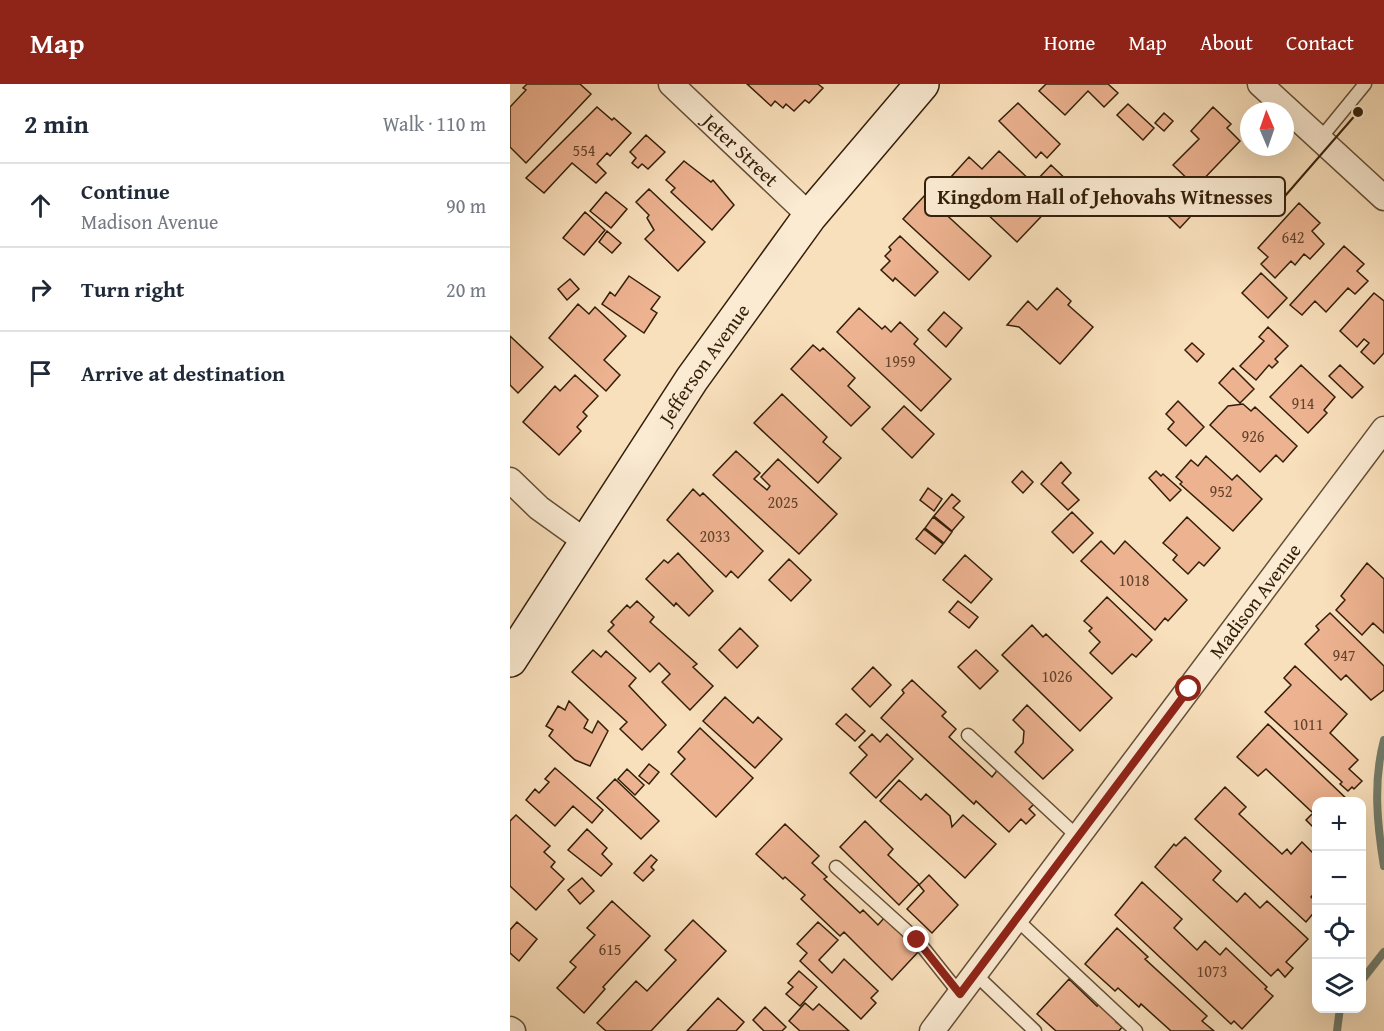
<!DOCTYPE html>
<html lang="en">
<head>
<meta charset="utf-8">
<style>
  body { margin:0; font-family:"Gentium Book Plus",serif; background:#f6f6f7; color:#1f2937 }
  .controls { position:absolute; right:18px; bottom:18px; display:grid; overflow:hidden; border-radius:12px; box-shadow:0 6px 24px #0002 }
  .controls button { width:54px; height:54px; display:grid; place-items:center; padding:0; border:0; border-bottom:2px solid #e0e1e3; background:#fff; color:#1f2937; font:30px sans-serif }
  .compass { position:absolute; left:730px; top:18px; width:54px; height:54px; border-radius:50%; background:#fff; box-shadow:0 6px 24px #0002; rotate:358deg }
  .stop { position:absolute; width:18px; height:18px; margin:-14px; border:4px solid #8f2418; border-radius:50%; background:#fff }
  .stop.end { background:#8f2418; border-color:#fff; box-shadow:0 2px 6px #0008 }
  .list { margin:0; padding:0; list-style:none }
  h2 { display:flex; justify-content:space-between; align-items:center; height:78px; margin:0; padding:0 24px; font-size:26px }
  h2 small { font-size:20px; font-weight:400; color:#747a83 }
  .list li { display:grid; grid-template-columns:39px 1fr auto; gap:18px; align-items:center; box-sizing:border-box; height:84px; padding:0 24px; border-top:2px solid #e0e1e3 }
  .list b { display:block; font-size:22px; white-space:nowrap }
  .list p { margin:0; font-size:20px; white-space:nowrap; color:#747a83 }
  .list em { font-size:20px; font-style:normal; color:#747a83 }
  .icon { flex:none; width:33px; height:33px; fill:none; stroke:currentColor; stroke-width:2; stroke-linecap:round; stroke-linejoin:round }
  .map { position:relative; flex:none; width:874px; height:947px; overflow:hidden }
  header { display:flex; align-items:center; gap:36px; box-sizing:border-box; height:84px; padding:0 30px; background:#8f2418; color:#fff }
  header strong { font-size:28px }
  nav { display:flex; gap:33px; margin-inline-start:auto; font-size:21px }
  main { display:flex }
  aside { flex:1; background:#fff }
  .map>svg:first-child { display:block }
</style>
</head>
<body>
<header>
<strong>Map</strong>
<nav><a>Home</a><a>Map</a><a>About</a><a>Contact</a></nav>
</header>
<main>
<aside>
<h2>2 min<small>Walk · 110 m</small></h2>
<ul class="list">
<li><svg class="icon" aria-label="ahead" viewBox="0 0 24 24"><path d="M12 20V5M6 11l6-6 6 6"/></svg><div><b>Continue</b><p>Madison Avenue</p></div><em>90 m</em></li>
<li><svg class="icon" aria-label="right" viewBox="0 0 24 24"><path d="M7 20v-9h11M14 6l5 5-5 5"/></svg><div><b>Turn right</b></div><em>20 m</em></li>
<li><svg class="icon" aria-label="arrive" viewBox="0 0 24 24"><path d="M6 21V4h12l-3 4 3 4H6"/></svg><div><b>Arrive at destination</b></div></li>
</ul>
</aside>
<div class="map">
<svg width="874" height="947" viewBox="0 0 874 947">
  <rect width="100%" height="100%" fill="#f9e0bc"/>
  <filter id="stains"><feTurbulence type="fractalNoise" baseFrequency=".00333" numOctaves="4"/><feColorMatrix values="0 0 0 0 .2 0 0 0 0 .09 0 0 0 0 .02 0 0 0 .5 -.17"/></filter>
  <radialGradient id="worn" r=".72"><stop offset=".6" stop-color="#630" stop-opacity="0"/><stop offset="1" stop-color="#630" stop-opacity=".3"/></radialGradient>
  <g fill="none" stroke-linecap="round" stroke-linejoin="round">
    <!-- stream -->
    <path stroke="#737d6c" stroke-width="8" d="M874,656C863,697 867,740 874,782
      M852,896L874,868
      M827,947L830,924"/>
  </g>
  <!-- building -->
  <path fill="#edb290" stroke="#331e09" stroke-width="1.5" d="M17,0H70L81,10L16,79L0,63V23L16,6L13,4Z
    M237,0H308L313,4L299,19L295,16L284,27L276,20L273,24L265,17L261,22Z
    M536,0H598L608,9L594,23L578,7L555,31L529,7Z
    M508,19L550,60L537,74L531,68L526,74L489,37Z
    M618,20L644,44L633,56L607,31Z
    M87,23L102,36L104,34L121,49L100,72L97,69L87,80L96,89L86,99L62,79L34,109L16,94Z
    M703,23L721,40L717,44L730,57L686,103L663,81L689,55L681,47Z
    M654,29L663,37L654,47L645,39Z
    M136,51L155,68L138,85L132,80L128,84L122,79L126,74L120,68Z
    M489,67L544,119L507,158L475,128L480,123L473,117L469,122L440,94L459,73L472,85Z
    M174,77L201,98L203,96L224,121L202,146L161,108L165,104L156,96Z
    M541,81L562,101L547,117L526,97Z
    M139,105L195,158L168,187L135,155L144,146L137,134L139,131L126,118Z
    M96,108L117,125L101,144L80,127Z
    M415,111L481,172L459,196L393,135Z
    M664,117L680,133L670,144L653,127Z
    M789,119L810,139L802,147L814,160L800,175L794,170L785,181L781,177L765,194L751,180L758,173L748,164Z
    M75,128L95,146L74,171L53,154Z
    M97,147L111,159L102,169L89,158Z
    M390,152L428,188L405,212L385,194L383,197L371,186L380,177L375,172L381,166L379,163Z
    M834,162L854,180L847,187L858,197L845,210L838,204L816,228L805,217L792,231L780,221Z
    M751,189L777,214L758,234L732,209Z
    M119,192L150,213L141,225L147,229L134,249L92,220L100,208L105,212Z
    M60,195L69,205L57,216L48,205Z
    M547,204L561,217L558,221L583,243L550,280L509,243L497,241L518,217L527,226Z
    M864,209L874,217V269L864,280L851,268L859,259L854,255L847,263L830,247Z
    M68,220L79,230L85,223L116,252L94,276L110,291L96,307L39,254Z
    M349,224L372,245L375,242L381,248L390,238L408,255L404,260L441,295L411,327L327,248Z
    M434,228L452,244L436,263L418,246Z
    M758,243L778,262L765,275L768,278L762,284L759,281L746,296L730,282L754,257L749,253Z
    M0,252L33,283L8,309L0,301Z
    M682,259L694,270L687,278L675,266Z
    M303,261L310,267L313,264L345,294L338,302L360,323L341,342L281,285Z
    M791,281L825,313L814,326L817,329L798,349L760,313Z
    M830,281L853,303L842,314L819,292Z
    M723,284L744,305L730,319L709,299Z
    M65,291L88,312L73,328L77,332L67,343L71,347L49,371L13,338L45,302L50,307Z
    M272,310L317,353L313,358L331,374L308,399L244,339Z
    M668,317L694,343L676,362L658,345L664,338L656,330Z
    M733,320L741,327L745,323L787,362L773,378L766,371L750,388L700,341L718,322Z
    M394,322L424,350L402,374L372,345Z
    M226,367L250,389L244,395L257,406L260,402L251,393L268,375L327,430L289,470L203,391Z
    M696,372L722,396L727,391L752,415L723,447L670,400L672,398L666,393L681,376L688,382Z
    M551,378L561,389L552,399L569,416L558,426L531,400Z
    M512,387L523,398L513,409L502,398Z
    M646,387L651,392L653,390L671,406L660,417L639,394Z
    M418,404L432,415L424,427L410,416Z
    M183,405L190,412L193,409L253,467L228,494L221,487L216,493L157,436Z
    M442,410L450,417L443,424L454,433L442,447L424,432Z
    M562,428L583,449L563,469L542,448Z
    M423,433L442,448L434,459L415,444Z
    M677,433L710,464L694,482L689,478L678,490L663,476L667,471L653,459Z
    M414,445L433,460L425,470L406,455Z
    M591,457L604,470L615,457L677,516L658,537L655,534L645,546L571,477Z
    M168,469L203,507L179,532L166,519L164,522L136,495L154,476L158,479Z
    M455,471L482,495L461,519L433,496Z
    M279,475L301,496L281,517L259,496Z
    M857,479L874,495V549L863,539L852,551L826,526L835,516L831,512Z
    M597,513L642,556L626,573L622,570L602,590L580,569L590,558L579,547L582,544L574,537Z
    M127,517L144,533L140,538L187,580L183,583L203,602L180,626L152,598L160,590L149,579L140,588L98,547L104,541L101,538L117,521L120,524Z
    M448,517L468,533L459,544L439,528Z
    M820,529L874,582V606L861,616L836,591L831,596L795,560L809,546L806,542Z
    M522,541L533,553L536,550L602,614L570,647L492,571Z
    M230,544L248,562L227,584L209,566Z
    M83,566L91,573L96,567L126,594L119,602L156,641L132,666L110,645L117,638L62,588Z
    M466,566L488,587L470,605L448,583Z
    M785,582L837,630L820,649L848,676L839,685L852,697L844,705L842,703L838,707L830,700L832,698L755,628L781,601L774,594Z
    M363,583L381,601L360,623L342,605Z
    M402,596L436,628L432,632L446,645L439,653L482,693L489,684L526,718L519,725L525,731L516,740L511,735L499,748L466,717L464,720L371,634L394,609L392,606Z
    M215,613L243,639L248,633L272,655L245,684L193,637Z
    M59,617L78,636L74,644L82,649L88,637L98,647L80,682L65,676L39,652L43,646L36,642L48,622L55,626Z
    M517,621L563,666L533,695L505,668L513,659L514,647L503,636Z
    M336,630L355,647L345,657L326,640Z
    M758,640L840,718H806V746L796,736L803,729L756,685L748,692L727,673Z
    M190,644L243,694L206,733L161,690L175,675L168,668Z
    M362,650L370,658L377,650L403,675L366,714L340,689L357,671L349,663Z
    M139,680L149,688L139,700L129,692Z
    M45,684L93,726L82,739L63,722L45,742L16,716L25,705L29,709L39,698L35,695Z
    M117,685L134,701L125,711L108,695Z
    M105,695L149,737L131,755L87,714Z
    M389,696L411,716L416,710L440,732L442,743L453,731L486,760L455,794L370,717Z
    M715,703L736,723L729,730L772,770L777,765L781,770L792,758L806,772V807L801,813L806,818V826L796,838L685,735Z
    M6,731L40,762L34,768L45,778L41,783L54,795L26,826L0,802V737Z
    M355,737L383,765L378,771L409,800L389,821L330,763Z
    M275,740L309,772L302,779L317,793L314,795L350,829L353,826L368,841L374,834L409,867L382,896L334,848L330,852L291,815L295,811L275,793L273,795L246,770Z
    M77,745L97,764L92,770L102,780L91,792L58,766Z
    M675,753L711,787L703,796L727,818L735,809L750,824L757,817L798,855L776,878L783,884L775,893L768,885L761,892L645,783L664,760L666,762Z
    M141,771L147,776L141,783L144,786L133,797L124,789Z
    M419,791L448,821L422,849L397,825L414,807L409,801Z
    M72,794L84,807L70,820L58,806Z
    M632,798L672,835L664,844L687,866L695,857L710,871L716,864L757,903L755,905L763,912L732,945L724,937L721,940L605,831Z
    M102,817L140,852L93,903L95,905L74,929L47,904L66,883L60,878L85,851L77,844Z
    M183,836L216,867L141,947H96L87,939L126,897L137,907L166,876L155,866Z
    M7,838L27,855L9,877L0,869V846Z
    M308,838L328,856L309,876L322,889L334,875L368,907L361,914L366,919L351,935L290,877L297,869L287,860Z
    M607,844L638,873L635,875L697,932L692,937L704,947H661L631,920L629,923L608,904L605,907L575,880Z
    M289,887L307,903L290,922L276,910L283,903L278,899Z
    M559,895L587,922L590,918L608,936L606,938L612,943L609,947H546L527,930Z
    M208,914L234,938L226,947H177Z
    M295,919L303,926L309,920L339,947H290L279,937Z
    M255,923L276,943L272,947H254L243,936Z"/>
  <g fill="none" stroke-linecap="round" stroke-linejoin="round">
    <!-- lane casing -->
    <g stroke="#644e36" stroke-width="15">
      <path id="lane" d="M810,55L855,0
        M458,651L568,753
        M326,783L407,856L450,910
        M506,835L626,947
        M465,890L525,947"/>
    </g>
    <!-- street casing -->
    <g stroke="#644e36" stroke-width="27">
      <g id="street">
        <path id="s1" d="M161,0L300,132"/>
        <path d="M750,0L874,114"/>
        <path d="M0,396L29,424L75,457"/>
        <path d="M0,945L3,947"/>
        <path id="s2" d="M422,947L874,345"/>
      </g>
    </g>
    <!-- secondary casing -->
    <g stroke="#331e09" stroke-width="36">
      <g id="secondary">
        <path id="s3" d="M0,576L182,295L300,132L412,0"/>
      </g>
    </g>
    <!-- lane -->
    <use href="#lane" stroke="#fbebd3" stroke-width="12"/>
    <!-- street -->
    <use href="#street" stroke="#fbebd3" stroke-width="24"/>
    <!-- secondary -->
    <use href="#secondary" stroke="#fbebd3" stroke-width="33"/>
  </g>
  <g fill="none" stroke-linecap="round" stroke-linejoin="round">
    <!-- route -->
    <path stroke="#8f2418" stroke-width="8" d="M407,856L450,910L679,605"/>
  </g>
  <g text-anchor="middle" stroke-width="4.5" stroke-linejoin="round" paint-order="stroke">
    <!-- number labels -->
    <g font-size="16" fill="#62432b">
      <text x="74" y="72">554</text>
      <text x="783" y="159">642</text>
      <text x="390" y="283">1959</text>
      <text x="793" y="325">914</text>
      <text x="743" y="358">926</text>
      <text x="711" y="413">952</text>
      <text x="273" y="424">2025</text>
      <text x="205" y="458">2033</text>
      <text x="624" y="502">1018</text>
      <text x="834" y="577">947</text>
      <text x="547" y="598">1026</text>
      <text x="798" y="646">1011</text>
      <text x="100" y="871">615</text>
      <text x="702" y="893">1073</text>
    </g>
    <!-- street labels -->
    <g font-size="20" fill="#331e09" stroke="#fbebd3">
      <text dy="7" stroke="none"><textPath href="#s1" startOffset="96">Jeter Street</textPath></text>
      <text dy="7" stroke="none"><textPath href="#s3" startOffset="354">Jefferson Avenue</textPath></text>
      <text dy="7" stroke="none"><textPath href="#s2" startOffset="538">Madison Avenue</textPath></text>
    </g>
  </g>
  <!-- callouts -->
  <path fill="none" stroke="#331e09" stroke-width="2" d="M848 28L775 112"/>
  <circle fill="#331e09" stroke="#fbebd3" stroke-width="2" cx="848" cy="28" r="6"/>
  <rect fill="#fbebd3" stroke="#331e09" stroke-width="2" x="415" y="93" width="360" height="39" rx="6"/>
  <g font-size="21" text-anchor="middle" font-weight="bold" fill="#331e09">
    <text x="595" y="120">Kingdom Hall of Jehovahs Witnesses</text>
  </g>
  <rect width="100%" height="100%" filter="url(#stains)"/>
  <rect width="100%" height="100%" fill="url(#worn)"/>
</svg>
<div class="controls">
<button>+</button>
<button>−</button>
<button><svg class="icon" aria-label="locate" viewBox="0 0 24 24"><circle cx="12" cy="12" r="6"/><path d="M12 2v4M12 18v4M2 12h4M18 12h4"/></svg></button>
<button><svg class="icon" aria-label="layers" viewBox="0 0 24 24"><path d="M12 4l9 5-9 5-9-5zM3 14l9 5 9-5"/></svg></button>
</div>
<svg class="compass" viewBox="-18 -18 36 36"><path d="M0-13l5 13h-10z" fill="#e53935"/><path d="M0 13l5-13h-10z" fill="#747a83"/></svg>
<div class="stop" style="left:679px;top:605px"></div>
<div class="stop end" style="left:407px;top:856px"></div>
</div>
</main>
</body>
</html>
